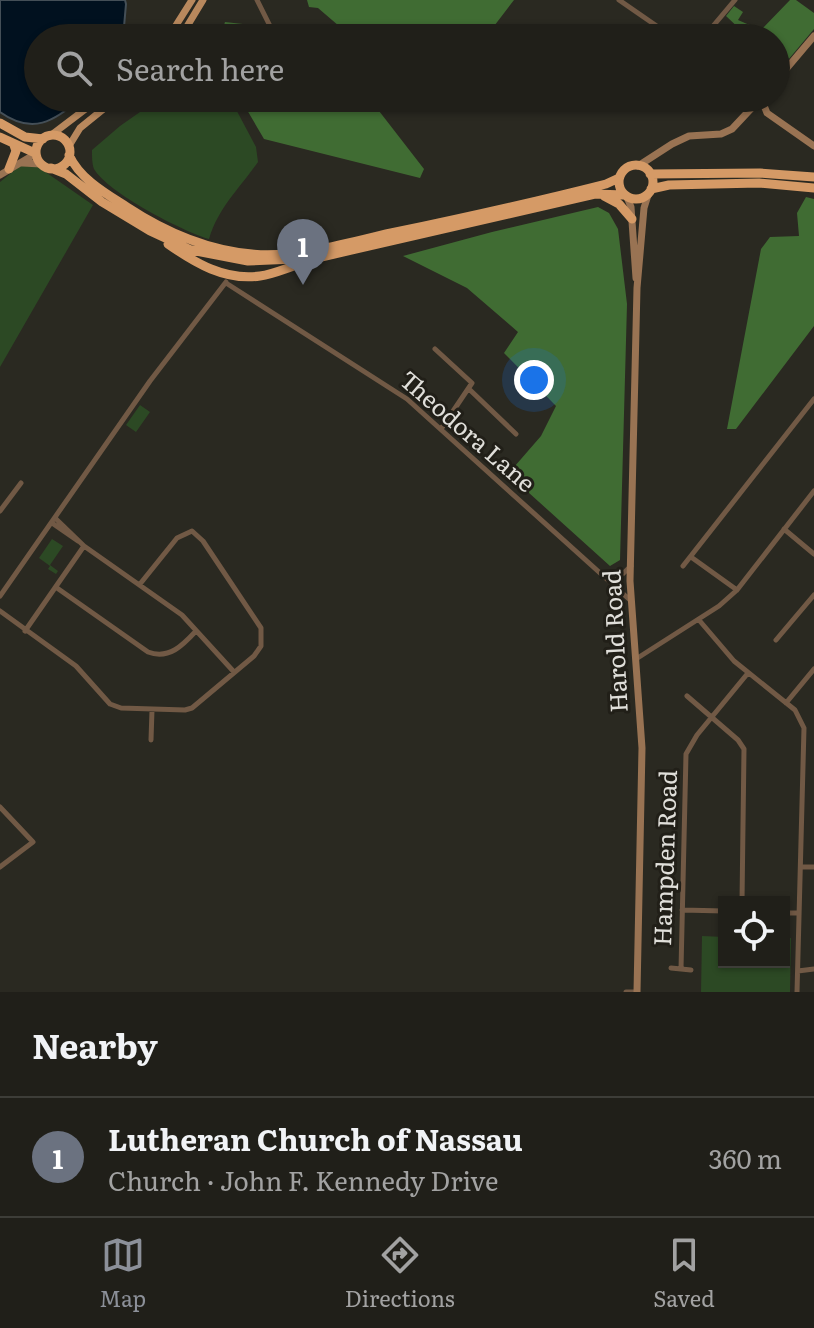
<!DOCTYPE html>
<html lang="en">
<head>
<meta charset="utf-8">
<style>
  body { margin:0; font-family:Literata,serif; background:#2d2c26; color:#f1f3f6 }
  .controls { position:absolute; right:24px; bottom:24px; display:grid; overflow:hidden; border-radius:0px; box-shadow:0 2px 6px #0004 }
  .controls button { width:72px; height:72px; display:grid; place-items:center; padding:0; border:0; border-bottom:2px solid #3d3d38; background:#201f19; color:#f1f3f6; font:40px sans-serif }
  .you { position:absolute; left:534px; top:380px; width:28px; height:28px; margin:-20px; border:6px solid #fff; border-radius:50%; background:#1a73e8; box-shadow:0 0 0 12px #1a73e833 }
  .badge { display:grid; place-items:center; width:52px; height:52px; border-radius:50%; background:#8c9099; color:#fff; font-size:26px; font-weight:700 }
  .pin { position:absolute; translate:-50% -66px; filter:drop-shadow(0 2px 4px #0008) }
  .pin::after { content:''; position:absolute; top:42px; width:28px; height:24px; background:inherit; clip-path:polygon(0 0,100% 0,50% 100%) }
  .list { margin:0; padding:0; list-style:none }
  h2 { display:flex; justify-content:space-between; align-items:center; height:104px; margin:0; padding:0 32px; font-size:34px }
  h2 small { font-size:26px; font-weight:400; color:#a2a2a2 }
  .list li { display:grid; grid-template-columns:52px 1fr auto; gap:24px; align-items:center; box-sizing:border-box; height:120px; padding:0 32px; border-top:2px solid #3d3d38 }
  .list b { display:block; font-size:30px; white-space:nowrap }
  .list p { margin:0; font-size:26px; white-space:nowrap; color:#a2a2a2 }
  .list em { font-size:26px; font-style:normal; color:#a2a2a2 }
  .icon { flex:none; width:44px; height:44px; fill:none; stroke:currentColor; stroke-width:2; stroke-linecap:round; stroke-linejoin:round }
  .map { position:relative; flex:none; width:814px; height:992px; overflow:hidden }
  .search { position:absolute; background:#201f19; box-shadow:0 2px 6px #0004; left:24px; right:24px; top:24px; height:88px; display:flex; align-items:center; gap:20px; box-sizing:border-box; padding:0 28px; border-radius:44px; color:#a2a2a2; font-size:30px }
  .sheet { height:224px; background:#201f19 }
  nav { display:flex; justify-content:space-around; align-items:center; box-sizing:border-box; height:112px; border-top:2px solid #3d3d38; background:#201f19; font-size:22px; color:#a2a2a2 }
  nav a { display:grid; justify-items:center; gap:4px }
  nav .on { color:#8c9099 }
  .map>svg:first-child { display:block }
</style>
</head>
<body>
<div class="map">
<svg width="814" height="992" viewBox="0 0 814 992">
  <rect width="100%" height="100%" fill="#2a2921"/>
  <!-- green -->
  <path fill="#2c4924" d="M160,98H230L256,147L258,162C240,188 218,208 209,239C182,231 108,193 94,169C92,164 92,156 92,150L120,126Z
    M34,164L93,205L0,367V182L21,165Z
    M140,405L150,412L136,432L126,425Z
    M52,539L63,546L50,565L58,571L56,574L48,569L50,566L39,558Z
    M702,936L724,937V962H784V938H791L790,992H701Z"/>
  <!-- forest -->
  <path fill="#406c33" d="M307,0H514L488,34L490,38H353L318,8L309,7Z
    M790,0H796L814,13V29L783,66L776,61V38H740L744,33L726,16L734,6L743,12L738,20L761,30Z
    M225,22L261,26L272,38H220Z
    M240,98H369L424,169L420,178L264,139Z
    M806,197L814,199V326L736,429H727L761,249L770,237L799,236L797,213Z
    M598,207L609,213L618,229L627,304L620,560L610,566L508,474L541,436L556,406L504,353L518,332L467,288L403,256L492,232Z"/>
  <!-- water -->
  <path fill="#01111f" stroke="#444f57" stroke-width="2" d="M0,0H125L126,4L123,38H38V98H81C54,122 32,135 0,112Z"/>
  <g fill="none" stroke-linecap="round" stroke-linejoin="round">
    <!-- street -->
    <path stroke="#715945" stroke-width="5" d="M257,0L271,28L280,38
      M619,0L674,38
      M703,38L735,0
      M226,283L407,399L630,600
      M435,349L472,383L441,429
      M469,389L516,434
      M0,511L21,483
      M55,518L84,546L182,615L234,672
      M52,523L78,541
      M784,529L814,554
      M691,557L737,590
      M683,566L814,399
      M612,584L631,566
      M57,588L148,652C169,660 183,645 196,631
      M0,596L150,381L226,282
      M0,611L76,666L110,704L121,708L185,710L192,708L254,656L261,646V628L203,541L192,531L177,538L140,584
      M699,620L734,661L795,710L804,728L797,992
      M25,631L84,546
      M776,640L814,595
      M636,659L719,606L737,590L814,491
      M687,696L738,740L744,749L742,902
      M786,703L814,669
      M151,740L152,710
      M0,807L33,842L0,867
      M801,867H814
      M682,910L724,911
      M784,913H799
      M671,968L691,970
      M681,969L686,754L697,735L748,673
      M798,971L814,969
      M626,992H637"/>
    <!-- secondary -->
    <path stroke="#997353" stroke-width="7" d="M776,81L814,36
      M761,98L767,113L814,146
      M23,163L41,164
      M638,166L672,144L689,136L721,134L732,129L761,98
      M0,175L35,154
      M627,197L631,207L636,278
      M637,992L642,748L630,581L637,288L644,208L649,192"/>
    <!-- primary -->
    <path stroke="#b8885d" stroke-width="7" d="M168,38L192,0
      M180,38L203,0
      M50,136L100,98
      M69,146L80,128L117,98"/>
    <!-- highway -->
    <path stroke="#d59a66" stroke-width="9" d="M0,123L25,137L43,139
      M36 152a17 17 0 1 1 34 0a17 17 0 1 1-34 0Z
      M0,137L35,153
      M69,155C80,179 105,193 127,207C165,232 207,250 252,254C299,258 346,243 391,233C463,218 535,202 606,184L619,178
      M619 182a17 17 0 1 1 34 0a17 17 0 1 1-34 0Z
      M51,168L66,174L102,202L150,231L191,250L248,261L317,258L595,194L624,195
      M9,169L16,151L14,145
      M650,174L760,173L814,177
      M651,189L669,185L759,183L814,188
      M604,196L619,204L632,219
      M168,244C195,263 225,281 260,276C274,274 289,267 303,263"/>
  </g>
  <g text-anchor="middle" stroke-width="6" stroke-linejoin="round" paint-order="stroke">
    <!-- street labels -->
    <g font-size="24" fill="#e0dfda" stroke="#211f18">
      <text transform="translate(467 432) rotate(41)" y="8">Theodora Lane</text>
      <text transform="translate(616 641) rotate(-93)" y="8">Harold Road</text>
      <text transform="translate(666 858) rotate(-88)" y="8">Hampden Road</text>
    </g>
  </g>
</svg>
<div class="controls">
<button><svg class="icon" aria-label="locate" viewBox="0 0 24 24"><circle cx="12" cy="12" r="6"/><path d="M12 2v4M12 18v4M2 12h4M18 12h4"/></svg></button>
</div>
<div class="you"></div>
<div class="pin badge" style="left:303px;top:285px;background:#6b7280">1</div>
<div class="search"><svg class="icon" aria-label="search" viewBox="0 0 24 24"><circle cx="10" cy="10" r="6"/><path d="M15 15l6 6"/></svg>Search here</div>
</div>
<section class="sheet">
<h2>Nearby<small></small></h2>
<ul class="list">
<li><span class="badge" style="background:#6b7280">1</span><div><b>Lutheran Church of Nassau</b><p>Church · John F. Kennedy Drive</p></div><em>360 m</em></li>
</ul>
</section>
<nav>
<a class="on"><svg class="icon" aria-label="map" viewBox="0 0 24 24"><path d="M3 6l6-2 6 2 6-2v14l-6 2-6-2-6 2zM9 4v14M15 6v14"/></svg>Map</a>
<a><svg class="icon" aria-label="directions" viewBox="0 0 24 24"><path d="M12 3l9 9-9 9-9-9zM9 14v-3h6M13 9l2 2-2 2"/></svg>Directions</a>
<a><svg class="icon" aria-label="saved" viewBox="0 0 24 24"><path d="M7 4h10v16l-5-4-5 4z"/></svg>Saved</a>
</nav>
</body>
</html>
